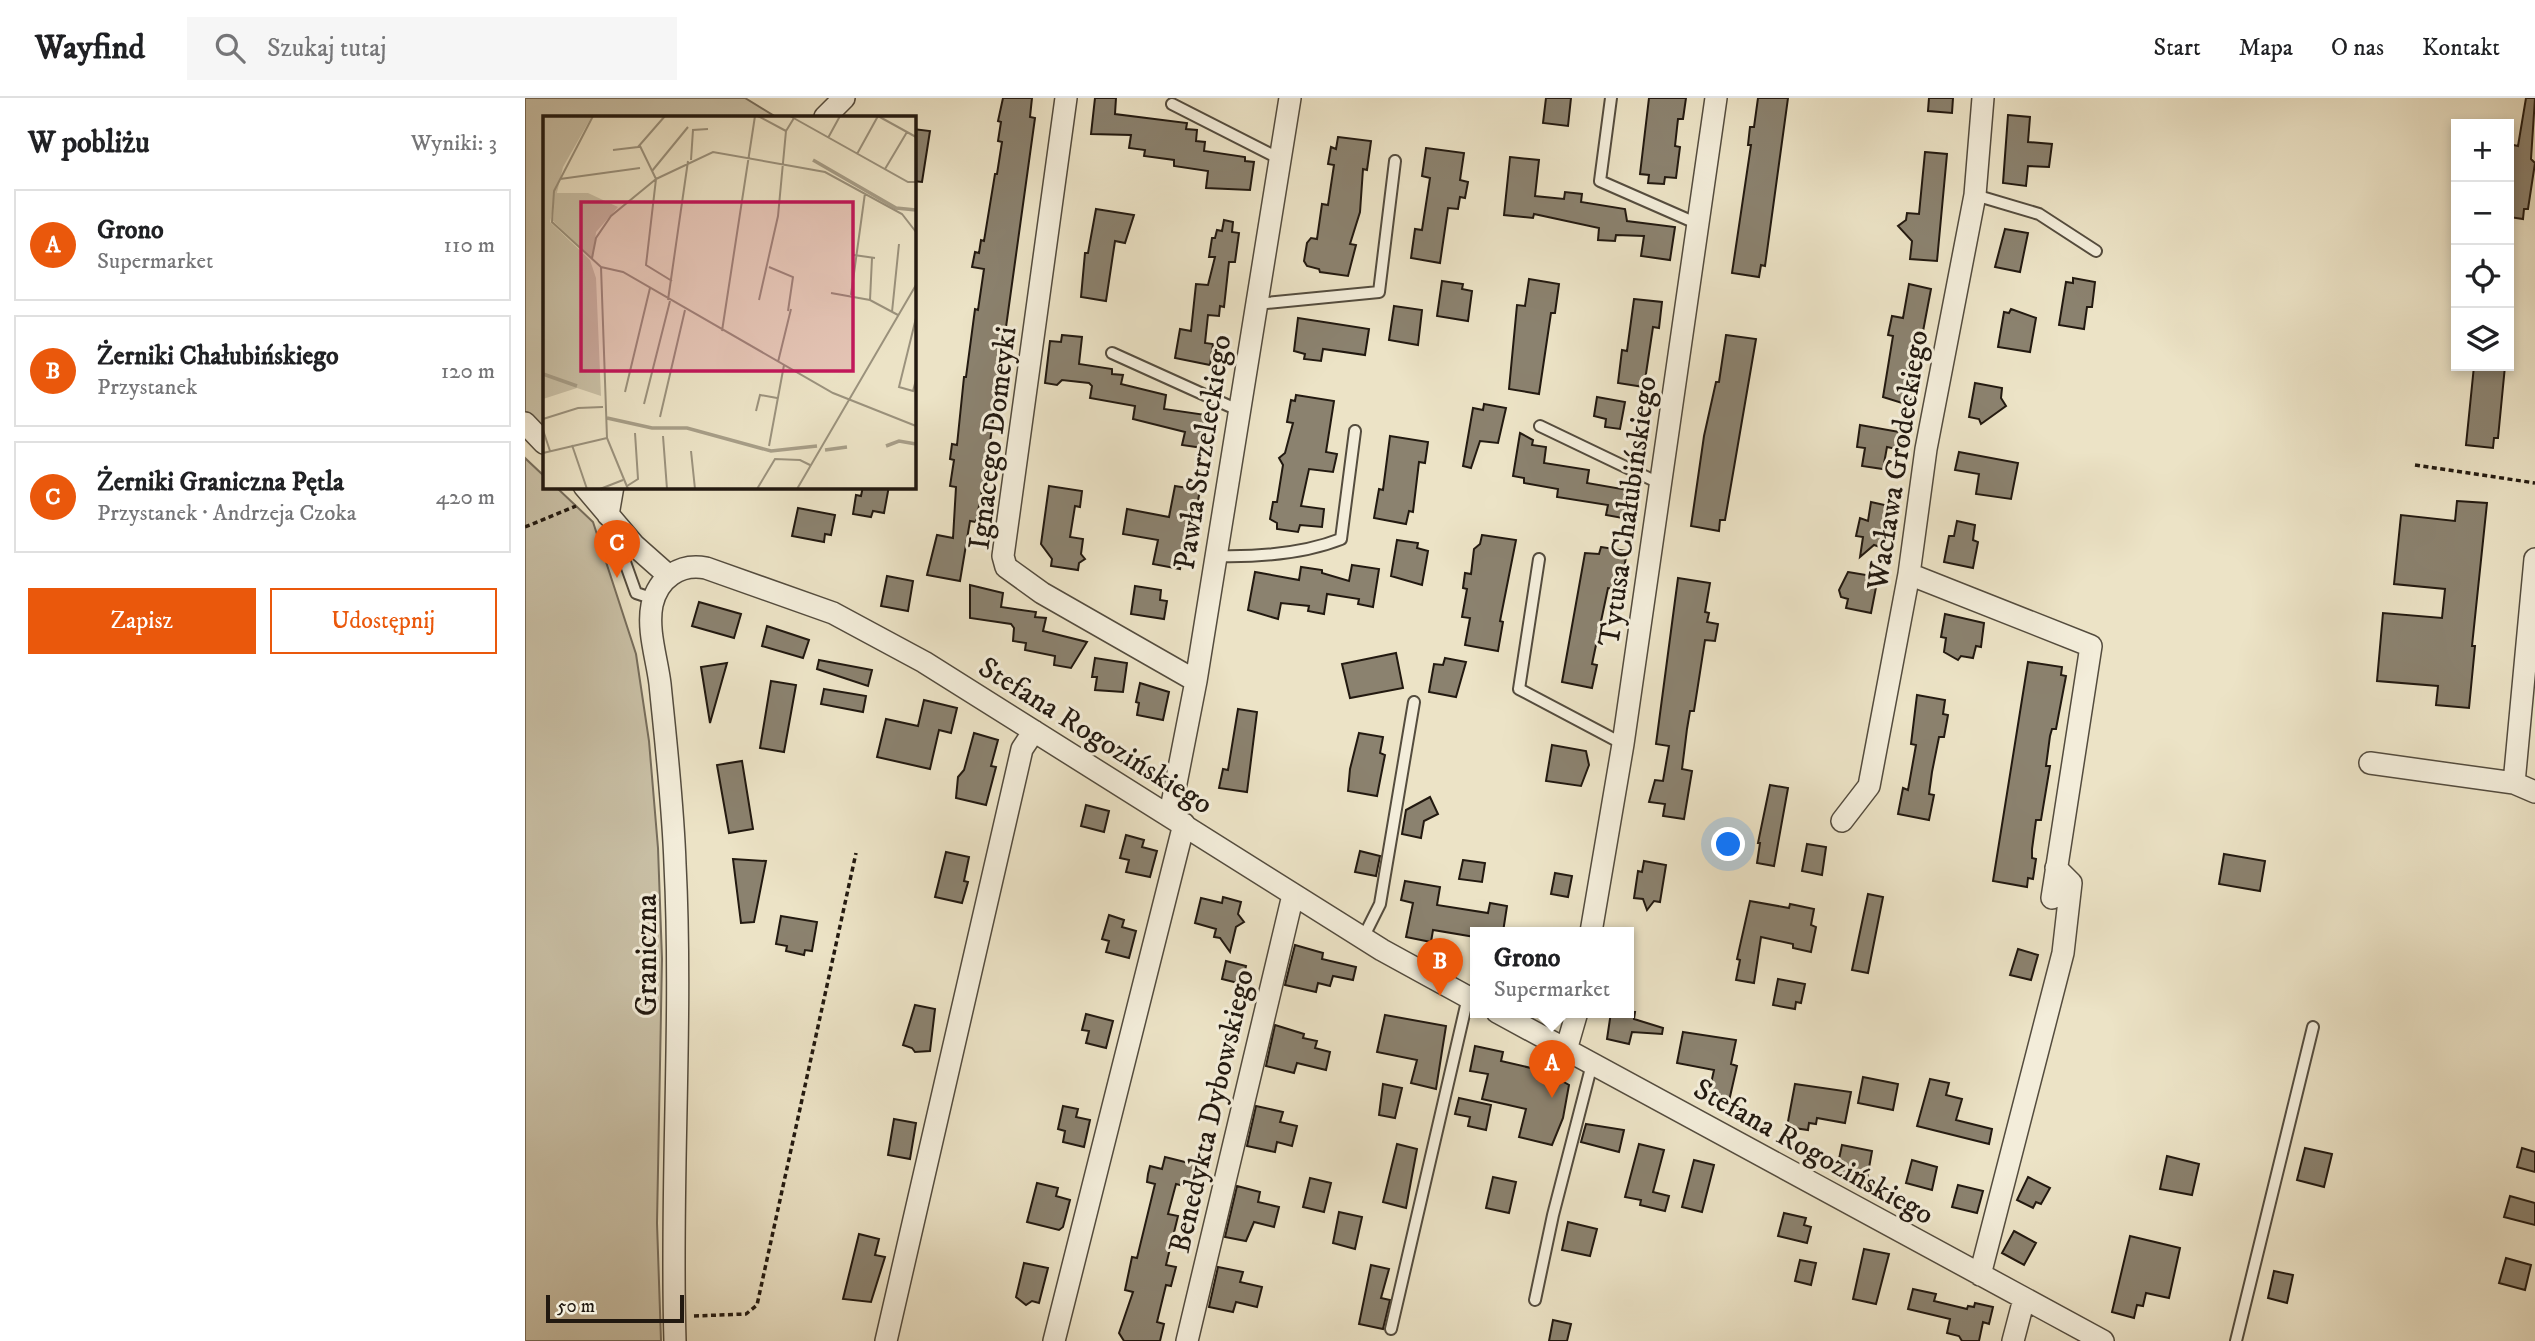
<!DOCTYPE html>
<html lang="pl">
<head>
<meta charset="utf-8">
<style>
	:root { --surface:#fff; --page:#f6f6f6; --text:#202124; --muted:#757577; --line:#e0e0e0; --accent:#ea580c }
	body { margin:0; font-family:"IM FELL DW Pica",serif; background:var(--page); color:var(--text) }
	.controls { position:absolute; right:21px; top:21px; display:grid; overflow:hidden; border-radius:0px; box-shadow:0 4px 10px #0003 }
	.controls button { width:63px; height:63px; display:grid; place-items:center; padding:0; border:0; border-bottom:2px solid var(--line); background:var(--surface); color:var(--text); font:35px sans-serif }
	.scale { position:absolute; left:21px; bottom:18px; width:138px; box-sizing:border-box; padding-left:7px; border:4px solid #221910; border-top:0; font-size:19px; line-height:24px; white-space:nowrap; color:#221910; -webkit-text-stroke:5px #f3edda; paint-order:stroke }
	.you { position:absolute; left:1204px; top:747px; width:24px; height:24px; margin:-18px; border:5px solid #fff; border-radius:50%; background:#1a73e8; box-shadow:0 0 0 10px #1a73e833 }
	.badge { display:grid; place-items:center; width:46px; height:46px; border-radius:50%; background:var(--accent); color:#fff; font-size:23px; font-weight:700 }
	.pin { position:absolute; translate:-50% -58px; filter:drop-shadow(0 2px 4px #0008) }
	.pin::after { content:''; position:absolute; top:37px; width:24px; height:21px; background:inherit; clip-path:polygon(0 0,100% 0,50% 100%) }
	.popup { position:absolute; left:945px; top:829px; width:164px; height:91px; box-sizing:border-box; display:grid; place-content:center; border-radius:0px; background:var(--surface); filter:drop-shadow(0 2px 5px #0005); font-size:23px; white-space:nowrap; color:var(--muted) }
	.popup b { font-size:26px; color:var(--text) }
	.popup::after { content:''; position:absolute; left:50%; top:100%; margin-left:-14px; border:14px solid transparent; border-top-color:var(--surface) }
	.list { margin:0; padding:0; list-style:none }
	h2 { display:flex; justify-content:space-between; align-items:center; height:91px; margin:0; padding:0 28px; font-size:30px }
	h2 small { font-size:23px; font-weight:400; color:var(--muted) }
	.list li { display:grid; grid-template-columns:46px 1fr auto; gap:21px; align-items:center; box-sizing:border-box; height:112px; margin:0 14px 14px; padding:0 14px; border:2px solid var(--line); border-radius:0px }
	.list b { display:block; font-size:26px; white-space:nowrap }
	.list p { margin:0; font-size:23px; white-space:nowrap; color:var(--muted) }
	.list em { font-size:23px; font-style:normal; color:var(--muted) }
	.actions { display:flex; gap:14px; padding:21px 28px }
	.actions a { flex:1; padding:16px 0; border:2px solid var(--accent); border-radius:0px; text-align:center; font-size:24px; color:var(--accent) }
	.actions .main { background:var(--accent); color:#fff }
	.icon { flex:none; width:38px; height:38px; fill:none; stroke:currentColor; stroke-width:2; stroke-linecap:round; stroke-linejoin:round }
	.map { position:relative; flex:none; width:2010px; height:1243px; overflow:hidden }
	header { display:flex; align-items:center; gap:42px; box-sizing:border-box; height:98px; padding:0 35px; background:var(--surface); border-bottom:2px solid var(--line) }
	header strong { font-size:33px }
	nav { display:flex; gap:38px; margin-inline-start:auto; font-size:24px }
	.search { width:490px; height:63px; background:var(--page); display:flex; align-items:center; gap:18px; box-sizing:border-box; padding:0 24px; border-radius:0px; color:var(--muted); font-size:26px }
	main { display:flex }
	aside { flex:1; background:var(--surface) }
	.map>svg:first-child { display:block }
</style>
</head>
<body>
<header>
<strong>Wayfind</strong>
<div class="search"><svg class="icon" aria-label="search" viewBox="0 0 24 24"><circle cx="10" cy="10" r="6"/><path d="M15 15l6 6"/></svg>Szukaj tutaj</div>
<nav><a>Start</a><a>Mapa</a><a>O nas</a><a>Kontakt</a></nav>
</header>
<main>
<aside>
<h2>W pobliżu<small>Wyniki: 3</small></h2>
<ul class="list">
<li><span class="badge">A</span><div><b>Grono</b><p>Supermarket</p></div><em>110 m</em></li>
<li><span class="badge">B</span><div><b>Żerniki Chałubińskiego</b><p>Przystanek</p></div><em>120 m</em></li>
<li><span class="badge">C</span><div><b>Żerniki Graniczna Pętla</b><p>Przystanek · Andrzeja Czoka</p></div><em>420 m</em></li>
</ul>
<div class="actions"><a class="main">Zapisz</a><a>Udostępnij</a></div>
</aside>
<div class="map">
<svg width="2010" height="1243" viewBox="0 0 2010 1243">
	<rect width="100%" height="100%" fill="#ece3c6"/>
	<filter id="stains"><feTurbulence type="fractalNoise" baseFrequency=".00286" numOctaves="4"/><feColorMatrix values="0 0 0 0 .2 0 0 0 0 .09 0 0 0 0 .02 0 0 0 .5 -.17"/></filter>
	<radialGradient id="worn" r=".72"><stop offset=".6" stop-color="#630" stop-opacity="0"/><stop offset="1" stop-color="#630" stop-opacity=".3"/></radialGradient>
	<path fill="#cac1a7" stroke="#766d5c" stroke-width="2" d="M0,0H220L251,19H19V348L0,330Z
		M0,360L19,378V388L31,389L68,424L111,556L124,643L133,750L137,861L132,1125L136,1243H0Z"/>
	<path fill="#8b826f" stroke="#221910" stroke-width="2" d="M478,0H507L505,19L510,20L462,366L451,424L445,423L435,483L402,477L412,437L428,440L431,389L425,388L429,362L425,361L427,346L432,347L439,279H441L450,211L453,212L459,171L447,169L450,154L454,155L456,142L459,143L470,76H472L477,44L473,43L476,24L473,23Z
		M570,0H591L590,16L662,25L661,31L672,32L671,43L680,44L679,53L720,59V63L729,64L725,92L681,90L683,73L649,68V62L619,58L620,52L604,50L606,37L566,36Z
		M1021,0H1046L1043,28L1018,25Z
		M1124,0H1161L1158,21H1153L1150,48L1155,49L1151,80L1140,79L1139,86L1123,85L1124,77L1115,76Z
		M1233,0H1263L1240,168L1236,167L1234,179L1207,175L1226,47H1223L1225,29H1229Z
		M1404,0H1428L1427,15L1403,13Z
		M2001,0H2010L2006,61L2010,65L2003,111H1999L1998,121L1984,119V46L1993,48Z
		M1483,17L1505,19L1503,44L1527,46L1524,69L1503,68L1501,88L1478,85Z
		M388,31L405,33L397,84L388,83Z
		M813,39L846,43L842,72L838,71L835,114L825,146L831,147L823,178L795,174L794,171L782,168L779,163L782,145L786,140L792,141L797,106L803,107L809,67L803,66L806,49L811,51Z
		M901,50L939,55L935,82L943,84L940,100L935,99L933,111L923,110L915,165L886,160L890,131L897,132L905,80L897,78Z
		M1400,54L1422,56L1412,163L1385,161L1387,143L1373,128L1381,122L1382,115L1394,116Z
		M985,59L1014,62L1010,98L1039,101L1040,94L1057,96L1056,104L1100,111L1102,123L1150,129L1145,162L1116,158L1119,138L1091,137L1090,143L1073,142L1074,130L1009,116L1008,120L979,117Z
		M571,111L609,117L600,145L590,143L581,203L556,199L560,155H563Z
		M699,122L708,124L707,134L714,135L710,164H704L699,209L695,208L694,218L683,217L680,245L688,246L685,267L650,260L655,231L666,233L671,186L683,187L690,159H684L687,140H690L692,132L697,133Z
		M1480,131L1503,135L1495,174L1470,169Z
		M1548,180L1570,184L1567,209H1562L1559,231L1534,227L1541,184L1548,185Z
		M1004,181L1034,186L1030,215H1026L1014,296L984,291L992,207L1000,208Z
		M917,183L938,186L937,191L947,193L943,223L912,218Z
		M1384,186L1406,191L1396,244L1393,243L1386,302L1377,305L1358,299L1368,238L1363,237L1367,218L1378,220Z
		M1109,201L1137,204L1134,230L1128,229L1119,289L1093,285L1097,252L1102,253Z
		M869,208L897,212L893,247L864,242Z
		M1486,211L1511,220L1505,254L1473,249L1479,214L1484,215Z
		M773,220L844,231L840,257L798,251L796,263L779,261L780,256L769,253Z
		M537,237L557,239L554,266L587,271V276L598,277L596,286L641,297L639,311L681,317V321L690,323L685,351L657,347L660,334L608,321L610,308L565,300L567,288L564,285L537,282L532,287L520,285L525,243L536,244Z
		M1201,237L1231,241L1200,422H1195L1194,433L1166,428L1179,338L1191,284H1194Z
		M1949,268H1980L1973,340H1969L1968,350L1941,347Z
		M1450,285L1477,290L1476,300L1481,308L1456,326L1454,321L1444,319Z
		M771,297L809,303L801,354L812,356L808,374L784,371L776,408L799,411L797,429L775,427L773,434L752,431V425L745,421L748,404H752L758,367L754,360L760,355L768,325L762,324L766,302L770,303Z
		M1072,299L1100,304L1095,331L1080,329L1081,321L1069,318Z
		M959,306L981,310L973,345L955,343L946,370L938,368L948,310L958,312Z
		M1335,327L1380,335L1376,352L1362,349L1358,371L1337,368L1340,350L1332,349Z
		M995,335L1008,342L1007,347L1021,349L1019,365L1064,372L1062,385L1114,394L1109,422L1081,417L1083,407L1032,399L1033,391L999,385V380L988,378Z
		M865,338L903,344L900,365L894,364L888,414L884,413L881,426L849,420L854,391L858,392Z
		M1434,354L1493,365L1486,401L1451,396L1454,376L1430,372Z
		M338,388H364L359,415L348,413L346,419L328,416L331,397L336,398Z
		M524,388L557,393L555,409L550,408L545,439L558,441L556,456L560,461L554,465L553,472L526,468L527,461L516,446Z
		M650,388L675,392L670,419L663,418L655,471L628,466L633,442L598,436L602,411L644,419Z
		M1932,403L1962,405L1947,548H1950L1944,610L1911,607L1913,588L1852,583L1858,515L1917,520L1920,491L1869,486L1876,417L1930,423Z
		M1346,404L1364,408L1358,450L1349,447L1335,459L1338,439L1331,438L1335,420L1343,423Z
		M273,410L310,417L306,437L300,436L299,444L267,438Z
		M1432,423L1450,427L1448,442L1453,444L1448,470L1419,464L1424,438H1429Z
		M957,437L991,442L975,523L978,524L973,553L940,547L945,520L937,519L942,491L938,490L940,475L946,476L949,451L955,446Z
		M872,442L893,445L892,450L903,453L897,487L866,478Z
		M1076,449L1102,453L1098,476L1092,475L1090,491L1083,490L1067,566L1072,567L1067,590L1037,584L1060,455L1074,456Z
		M827,467L854,471L848,509L833,506L834,501L802,496L799,516L783,513L784,508L756,505L753,521L723,512L730,474L774,482L776,469L797,472V475L824,483Z
		M1323,474L1353,479L1346,515L1321,510L1323,501L1316,499L1314,492Z
		M362,478L388,483L383,513L356,508Z
		M1153,480L1185,485L1180,514L1184,515L1182,524L1193,526L1190,543L1180,542L1169,613H1165L1162,631L1157,671L1167,673L1159,721L1138,718L1140,706L1124,704L1130,682L1138,683L1144,648L1131,646Z
		M445,487L478,495L476,509L511,514L510,519L521,520L518,533L562,544L546,570L529,567L530,558L500,552L501,545L488,543L489,530L486,526L445,520Z
		M610,488L636,492L635,502L642,503L639,521L606,516Z
		M174,504L216,516L209,540L167,528Z
		M1420,516L1459,525L1456,549L1451,548L1448,560L1436,558L1433,562L1419,554L1421,540L1416,539Z
		M242,528L284,542L278,560L237,548Z
		M871,555L878,590L825,600L817,566Z
		M570,560L602,565L598,594L570,592L572,579H567Z
		M920,560L941,564L931,599L904,594L909,566L918,567Z
		M294,562L347,572L343,588L292,571Z
		M1503,564L1537,569L1536,577L1541,578L1531,631H1527L1525,638L1521,668H1525L1516,722H1511L1507,751V760L1511,761L1508,781L1503,780L1502,789L1468,783Z
		M202,565L185,625L176,569Z
		M246,583L271,587L259,654L235,650Z
		M615,585L644,594L638,622L612,617L614,605L611,604Z
		M299,591L341,598L338,614L296,606Z
		M1392,597L1420,602L1418,616L1423,617L1419,639H1414L1407,674L1404,696L1409,697L1404,722L1373,716L1378,690L1383,692L1391,647L1386,646Z
		M399,602L432,610L426,635L414,632L405,671L352,659L361,621L393,628Z
		M713,611L732,614L722,694L694,690L698,671L703,672Z
		M449,635L473,642L466,668L471,669L461,707L431,700L433,679L439,672Z
		M834,635L858,639L855,655L860,657L852,698L823,693L825,671Z
		M1027,647L1061,653L1064,667L1056,688L1021,683Z
		M217,663L228,731L204,735L192,667Z
		M1245,687L1263,690L1249,768L1232,765L1235,745H1233Z
		M905,699L913,716L899,723L896,740L877,736L881,712Z
		M561,707L584,713L579,734L556,728Z
		M601,737L619,742L617,749L632,753L625,779L601,774L604,762L595,760Z
		M1282,746L1301,749L1297,777L1277,773Z
		M835,753L855,758L851,778L830,774Z
		M421,754L444,759L439,783L443,784L437,805L410,799Z
		M1699,756L1740,763L1735,793L1694,786Z
		M208,761L241,763L229,824L216,825Z
		M938,762L960,765L957,784L934,781Z
		M1119,763L1141,767L1135,804L1129,803L1122,812L1118,801L1109,800L1113,773L1117,774Z
		M1030,775L1047,778L1043,799L1026,796Z
		M880,783L915,789L912,807L963,815L965,805L982,808L978,834H950V839L908,832L906,844L881,839L888,805L876,802Z
		M1343,796L1358,799L1343,875L1327,872Z
		M698,799L716,804L713,816L719,824L711,829L705,854L695,840L689,839L691,831L670,825L676,800L697,805Z
		M1225,803L1264,810L1265,806L1289,811L1286,827L1291,829L1286,854L1268,850V846L1236,839L1229,885L1211,882L1215,862L1212,861Z
		M584,817L599,822L597,829L611,833L604,860L581,854L584,843L577,841Z
		M256,818L292,824L287,853L280,852L279,857L261,853L262,848L251,846Z
		M770,847L798,855L797,861L831,869L828,882L808,878L805,888L793,885L791,894L760,887Z
		M1493,851L1513,857L1506,882L1485,877Z
		M701,863L721,868L717,886L697,881Z
		M1253,881L1280,886L1276,905L1271,904L1270,911L1248,907Z
		M390,907L410,911L405,953L390,954L387,950L378,947Z
		M1086,914H1110L1109,921L1138,930L1137,936L1107,934L1104,946L1082,941Z
		M561,916L588,923L581,950L561,945L564,933L557,932Z
		M860,917L921,928L911,991L886,985L892,962L852,954Z
		M750,927L779,936L778,940L792,943L790,950L805,954L801,972L772,965L769,975L741,968Z
		M1158,934L1211,942L1206,966L1212,968L1204,1003L1183,999L1189,972L1152,965Z
		M950,948L978,954L976,963L1019,973L1044,987L1038,1020L1027,1047L994,1039L1001,1011L957,1001L963,976L945,973Z
		M1338,979L1373,986L1368,1012L1333,1005Z
		M1405,981L1424,985L1421,997L1437,1001L1431,1022L1467,1031L1464,1046L1392,1028Z
		M858,986L877,990L870,1020L854,1017Z
		M1270,986L1326,994L1320,1025L1292,1020L1291,1026L1284,1025L1283,1032L1262,1029Z
		M934,1000L966,1007L961,1032L943,1028L945,1019L930,1016Z
		M538,1008L553,1011L551,1019L565,1022L559,1049L538,1044L540,1033L533,1031Z
		M731,1008L758,1014L755,1024L772,1028L767,1048L752,1044L750,1054L722,1048Z
		M369,1021L391,1025L385,1061L363,1057Z
		M1061,1026L1099,1032L1094,1054L1056,1044Z
		M872,1046L892,1051L881,1110L858,1104Z
		M1114,1046L1139,1052L1128,1094L1144,1098L1140,1113L1115,1107L1116,1102L1100,1099Z
		M1317,1047L1347,1053L1342,1081L1311,1075Z
		M1780,1050L1807,1056L1799,1089L1772,1082Z
		M1997,1050L2010,1054V1074L1992,1069Z
		M1642,1058L1674,1066L1667,1097L1635,1091Z
		M640,1059L676,1068L672,1085L660,1083L659,1088L651,1086L643,1116L653,1118L641,1167L651,1169L646,1188L641,1187L632,1224L639,1226L635,1243H599L594,1235L608,1194L600,1192L607,1159L612,1160L630,1086L622,1084L623,1076L625,1068L637,1071Z
		M1169,1062L1189,1067L1177,1114L1157,1109Z
		M1387,1062L1412,1069L1407,1092L1381,1085Z
		M968,1079L991,1084L984,1115L961,1110Z
		M1503,1079L1525,1090L1516,1106L1511,1104L1508,1110L1492,1102Z
		M785,1080L806,1085L799,1114L778,1109Z
		M512,1085L533,1090L531,1098L545,1102L538,1129L534,1132L502,1124Z
		M1433,1087L1458,1093L1452,1115L1427,1109Z
		M712,1088L735,1094L733,1104L754,1109L749,1129L729,1124L721,1143L700,1139Z
		M1985,1098L2010,1105V1127L1979,1119Z
		M814,1114L837,1119L830,1151L808,1145Z
		M1259,1115L1281,1120L1279,1127L1286,1129L1282,1145L1253,1138Z
		M1043,1124L1072,1131L1065,1158L1037,1152Z
		M1489,1133L1511,1145L1499,1167L1477,1155Z
		M334,1136L354,1141L350,1157L360,1159L346,1204L318,1201Z
		M1605,1138L1655,1150L1644,1200L1621,1195L1618,1208L1612,1207L1609,1220L1587,1214Z
		M1339,1151L1364,1156L1351,1206L1328,1201Z
		M1981,1160L2006,1167L2000,1192L1974,1185Z
		M1275,1162L1291,1165L1286,1187L1270,1183Z
		M499,1165L523,1170L514,1205L507,1203L501,1207L491,1199Z
		M846,1167L864,1171L856,1200L865,1202L858,1231L834,1226Z
		M693,1169L718,1174L715,1184L737,1189L732,1209L711,1204L708,1214L684,1209Z
		M1749,1173L1768,1177L1762,1205L1743,1200Z
		M1388,1191L1411,1196L1409,1203L1442,1211L1443,1208L1449,1209L1450,1205L1468,1209L1464,1226L1458,1224L1454,1243H1437L1434,1238L1422,1235L1425,1221L1383,1211Z
		M1028,1222L1046,1226L1042,1243H1024Z"/>
	<g fill="none" stroke-linecap="round" stroke-linejoin="round">
		<g stroke="#544c3e" stroke-width="14">
			<path id="service" d="M1086,0L1075,83L1173,126
				M647,6L755,61
				M1450,97L1514,116L1571,153
				M731,206L854,194L870,63
				M587,255L713,312
				M1015,328L1136,386
				M96,433L91,439L111,495L129,501
				M691,458C731,459 778,456 816,441L830,333
				M1014,461L994,591L1098,646
				M838,840L855,806L889,604
				M1010,1202L1028,1117L1067,966
				M866,1231L943,899
				M1711,1243L1788,929"/>
		</g>
		<g stroke="#544c3e" stroke-width="24">
			<path id="minor" d="M541,0L478,458L481,469L517,495L671,583
				M300,19L319,0
				M0,325L19,345
				M59,388L109,447L144,478
				M83,417L88,388
				M1384,476L1566,548L1527,800
				M1845,665L1989,685L2010,694
				M1989,685L2010,461
				M645,716L671,583L765,0
				M1317,723L1344,688L1384,476L1401,351L1450,97L1458,0
				M1066,834L1098,646L1191,0
				M972,914L1578,1243
				M1041,952L1052,914
				M1455,1177L1538,855L1546,785L1531,770
				M150,1243C145,1084 158,925 150,766C148,706 141,646 135,586C132,561 122,532 127,507C133,480 155,465 181,470L308,515L399,564L857,852L950,903
				M361,1243L497,651L509,633
				M529,1243L659,726
				M662,1243L768,797
				M1488,1243L1499,1201"/>
		</g>
		<path stroke="#221910" stroke-width="3.5" stroke-dasharray="5 3.5" stroke-linecap="butt" d="M1890,367L2010,385
			M0,429L51,408
			M169,1218L221,1216L232,1207L331,755"/>
		<use href="#service" stroke="#f3edda" stroke-width="10"/>
		<use href="#minor" stroke="#f3edda" stroke-width="21"/>
	</g>
	<g text-anchor="middle" stroke-width="6" stroke-linejoin="round" paint-order="stroke">
		<g font-size="30" fill="#221910" stroke="#f3edda">
			<text transform="translate(467 340) rotate(-83)" y="10">Ignacego Domeyki</text>
			<text transform="translate(677 354) rotate(-81)" y="10">Pawła Strzeleckiego</text>
			<text transform="translate(1372 362) rotate(-81)" y="10">Wacława Grodeckiego</text>
			<text transform="translate(1102 413) rotate(-82)" y="10">Tytusa Chałubińskiego</text>
			<text transform="translate(571 637) rotate(32)" y="10">Stefana Rogozińskiego</text>
			<text transform="translate(121 857) rotate(-90)" y="10">Graniczna</text>
			<text transform="translate(686 1013) rotate(-77)" y="10">Benedykta Dybowskiego</text>
			<text transform="translate(1289 1053) rotate(29)" y="10">Stefana Rogozińskiego</text>
		</g>
	</g>
	<g transform="translate(18 18)">
		<rect width="373" height="373" fill="#ece3c6"/>
		<path d="M0,0H49L20,51L7,106L47,144L53,162L58,280L34,272L0,283ZM12,77H45L75,91L53,116L50,143L10,105Z" fill="#cac1a7"/>
		<path fill="none" stroke="#a79e88" stroke-width="3.5" d="M270,44L353,92L373,94M0,258L34,270M64,302L109,312H144L228,335L274,330M343,330L356,325L373,328M282,334L304,331"/>
		<path fill="none" stroke="#9b927d" stroke-width="2" d="M50,0L11,75L9,106L58,151M215,0L243,15M247,0L365,66H373M335,0L373,21M285,22L297,0M70,34L95,31L122,0M314,38L335,0M148,44L150,14L165,13M342,53L364,16M109,55L145,11M17,63L97,52M311,139L332,142M49,142L53,122L68,100L113,63L97,30M58,151L80,156L290,277L373,310M58,151L64,322L85,373M226,151L250,161L245,195M129,165L103,149L113,63L170,36L282,56L359,98L373,116M288,177L327,184L355,199M308,179L322,77M125,184L145,45M216,184L235,100L243,15L251,2M327,184L329,142M349,196L356,128M373,202L356,271L370,275L373,264M179,215L212,0M235,246L248,193M82,276L107,172M101,288L127,185M213,295L217,279L234,282M117,301L142,194M0,303L35,292L60,291M0,314L7,335M120,320L124,373M29,329L44,373M226,330L241,249M148,335L152,373M0,337L64,322M84,370L95,363L92,317M57,373L80,364M214,373L232,343L257,344L267,349M254,373L373,169"/>
		<path fill="#c2185b" fill-opacity="0.15" stroke="#c2185b" stroke-width="3.5" d="M38,86H310V255H38Z"/>
		<rect width="373" height="373" fill="none" stroke="#221910" stroke-width="3.5"/>
	</g>
	<rect width="100%" height="100%" filter="url(#stains)"/>
	<rect width="100%" height="100%" fill="url(#worn)"/>
</svg>
<div class="controls">
<button>+</button>
<button>−</button>
<button><svg class="icon" aria-label="locate" viewBox="0 0 24 24"><circle cx="12" cy="12" r="6"/><path d="M12 2v4M12 18v4M2 12h4M18 12h4"/></svg></button>
<button><svg class="icon" aria-label="layers" viewBox="0 0 24 24"><path d="M12 4l9 5-9 5-9-5zM3 14l9 5 9-5"/></svg></button>
</div>
<div class="scale">50 m</div>
<div class="you"></div>
<div class="pin badge" style="left:1027px;top:1000px">A</div>
<div class="popup"><b>Grono</b>Supermarket</div>
<div class="pin badge" style="left:915px;top:898px">B</div>
<div class="pin badge" style="left:92px;top:480px">C</div>
</div>
</main>
</body>
</html>
